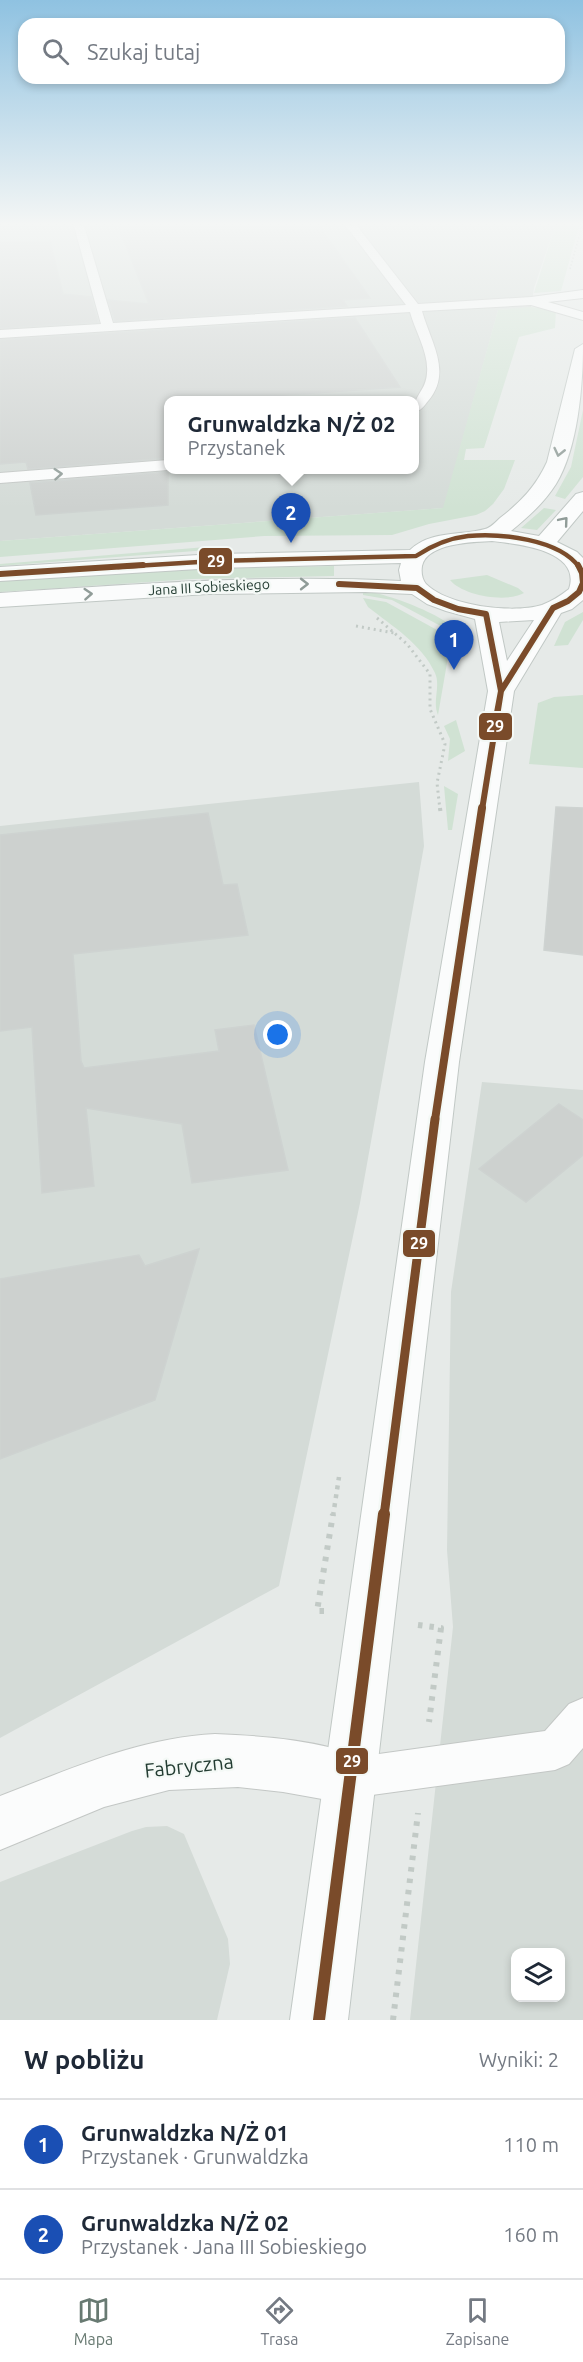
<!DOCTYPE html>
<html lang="pl">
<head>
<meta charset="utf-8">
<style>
	:root { --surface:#fff; --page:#f6f6f7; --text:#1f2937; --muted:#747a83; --line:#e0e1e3; --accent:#687a72 }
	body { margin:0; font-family:Ubuntu,sans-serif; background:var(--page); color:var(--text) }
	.controls { position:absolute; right:18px; bottom:18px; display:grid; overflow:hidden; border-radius:12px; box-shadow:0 3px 9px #0003 }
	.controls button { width:54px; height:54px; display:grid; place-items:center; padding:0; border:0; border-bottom:2px solid var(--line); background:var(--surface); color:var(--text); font:30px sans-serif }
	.you { position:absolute; left:278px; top:1035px; width:21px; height:21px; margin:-15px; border:4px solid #fff; border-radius:50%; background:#1a73e8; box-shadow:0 0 0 9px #1a73e833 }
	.badge { display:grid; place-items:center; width:39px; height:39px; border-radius:50%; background:var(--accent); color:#fff; font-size:20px; font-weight:700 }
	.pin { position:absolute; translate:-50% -50px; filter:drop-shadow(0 2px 3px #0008) }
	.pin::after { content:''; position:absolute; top:32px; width:21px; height:18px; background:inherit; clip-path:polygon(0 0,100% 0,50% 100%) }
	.popup { position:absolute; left:164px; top:396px; width:255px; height:78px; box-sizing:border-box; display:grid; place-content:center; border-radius:12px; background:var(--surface); filter:drop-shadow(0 2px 4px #0005); font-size:20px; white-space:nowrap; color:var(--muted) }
	.popup b { font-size:22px; color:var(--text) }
	.popup::after { content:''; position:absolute; left:50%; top:100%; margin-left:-12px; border:12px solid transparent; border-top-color:var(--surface) }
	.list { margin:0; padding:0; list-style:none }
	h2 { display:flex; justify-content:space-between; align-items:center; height:78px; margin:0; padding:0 24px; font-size:26px }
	h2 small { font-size:20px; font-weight:400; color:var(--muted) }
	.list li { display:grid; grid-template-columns:39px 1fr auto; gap:18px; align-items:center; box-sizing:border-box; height:90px; padding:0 24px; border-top:2px solid var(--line) }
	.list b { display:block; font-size:22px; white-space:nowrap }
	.list p { margin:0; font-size:20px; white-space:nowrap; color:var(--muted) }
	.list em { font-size:20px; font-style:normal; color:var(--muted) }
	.icon { flex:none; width:33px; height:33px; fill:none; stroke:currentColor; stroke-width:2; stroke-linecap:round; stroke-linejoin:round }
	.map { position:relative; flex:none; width:583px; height:2020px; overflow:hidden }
	.search { position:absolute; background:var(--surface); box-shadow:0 3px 9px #0003; left:18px; right:18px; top:18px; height:66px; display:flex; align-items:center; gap:15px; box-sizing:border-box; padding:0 21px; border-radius:18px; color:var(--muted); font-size:22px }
	.sheet { height:258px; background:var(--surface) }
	nav { display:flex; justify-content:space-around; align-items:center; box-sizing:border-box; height:84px; border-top:2px solid var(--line); background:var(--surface); font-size:16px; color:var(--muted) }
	nav a { display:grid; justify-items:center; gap:3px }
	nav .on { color:var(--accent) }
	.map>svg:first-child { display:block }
</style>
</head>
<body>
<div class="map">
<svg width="583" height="2020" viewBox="0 0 583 2020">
	<rect width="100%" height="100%" fill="#e6eae8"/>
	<path fill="#d4dbd7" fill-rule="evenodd" d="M0,226H555L534,288L531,308L498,310L444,508L0,541ZM168,400H414V470H168Z
		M419,782L424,846L360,1203L279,1586L0,1738V826Z
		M482,1082L583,1090V2020H410L453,1627L447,1550L451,1292ZM516,1952H560V1998H516Z
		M167,1826L184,1834L228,1939L230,1964L217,2020H0V1882L132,1831L146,1827Z"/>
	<path fill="#d0e2d3" d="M555,226H579L561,291L534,293Z
		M531,307L556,310L555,328L519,337L484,448L466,449L464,460H515L504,489L493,504L485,511L476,515L429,524L392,535L264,536L0,557V541L443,508L498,310Z
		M583,410V477L565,499L555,496L571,467Z
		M544,508L556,510L537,530L521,528Z
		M206,547L208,550L0,566V564Z
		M334,566V576L193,579L0,592V581L197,569Z
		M487,575L518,588L524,593C507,603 463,596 450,580Z
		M363,591C388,593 454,618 465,639L392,600L363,595Z
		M363,598L386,602L448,636L451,640L438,715C432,701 441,686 435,673C422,644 392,626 368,607Z
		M583,612V620L568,645L554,646L565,622Z
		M583,695V768L529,764L538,703L554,697Z
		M456,720L465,751L448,761L450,739L444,726Z
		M444,786L458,794L452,830H448Z"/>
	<path fill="#cdd1cf" stroke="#ced3d1" stroke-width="1.5" d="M118,226H319L370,298L343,300L347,306L115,321L108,300L149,304Z
		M50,241L63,294L91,297L98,322L0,328V243Z
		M355,318L400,387L270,396L272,400H168V458L28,469L26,462L0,464V340Z
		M168,472V505L36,515L30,483Z
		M556,807L583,808V955L544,950Z
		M208,813L223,885L237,884L248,935L73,954L81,1061L84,1068L219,1051L215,1030L254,1025L288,1170L192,1183L182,1124L86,1108L94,1186L42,1193L32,1027L0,1031V835Z
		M559,1104L583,1120V1155L526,1202L479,1169Z
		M199,1249L155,1400L0,1459V1279L139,1255L145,1266Z"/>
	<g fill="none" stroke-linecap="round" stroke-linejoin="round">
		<g stroke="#c3c7c5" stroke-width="2">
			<path id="lane" d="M74,226H84L113,323L406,305L346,226H357L418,304L531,297L583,290V298L548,302L583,312V320L531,305L422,311C430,341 453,372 428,401C424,406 421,411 414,412C414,394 426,391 427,373C429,353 415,331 410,312L0,338V330L101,324Z
				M168,460V470L0,483V473Z
				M583,1698V1748L569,1764L555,1770L350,1798L336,1792L330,1778L336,1764L350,1758L545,1731L569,1704Z"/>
		</g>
		<g stroke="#c3c7c5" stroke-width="2">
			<path id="street" d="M215,1734C265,1736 322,1740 368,1760L376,1778L368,1796L350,1804L283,1792L238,1787L169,1790L104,1807L0,1850V1796C71,1769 138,1738 215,1734Z"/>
		</g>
		<g stroke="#c1c8c5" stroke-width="2">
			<path id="secondary" d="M583,344C583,386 578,448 556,484C544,503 528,517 511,531L539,536L576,494L583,492V511L557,542L577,552L583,558V600L572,609L561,613L514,691L459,1062L348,2020H290L425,1062L488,691L475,619L446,611L427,604L412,594L365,592L208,594L0,607V593C134,584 267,574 401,581L399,570L401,563L215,568L0,581V567L215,554L410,550C431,530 460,536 485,529C490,528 496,522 500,518C521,502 536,486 547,462L575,349ZM492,541C517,544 582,550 569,589C560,596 552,601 542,605C513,614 448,606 426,584C422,579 421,573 422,566C427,543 473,542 492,541ZM534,620L507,661L499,622Z"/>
		</g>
		<path stroke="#c2cac6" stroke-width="1.5" stroke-dasharray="1.5 2" stroke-linecap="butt" d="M570,269L582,226"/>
		<path stroke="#c2cac6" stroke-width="3" stroke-dasharray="2 4" stroke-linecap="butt" d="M377,618L407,644L430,674V709L445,744L437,783L440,810
			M356,626L394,633"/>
		<path stroke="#c2cac6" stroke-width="4" stroke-dasharray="3 4.5" stroke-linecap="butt" d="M440,808L441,815"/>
		<path stroke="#c2cac6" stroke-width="4.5" stroke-dasharray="4 5" stroke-linecap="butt" d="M333,1516L339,1477"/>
		<path stroke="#c2cac6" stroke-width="6" stroke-dasharray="4.5 7" stroke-linecap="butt" d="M324,1611H317L333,1514
			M418,1625L441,1628L429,1722
			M393,2020L418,1813"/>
		<use href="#lane" fill="#fbfcfc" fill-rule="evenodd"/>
		<use href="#street" fill="#fbfcfc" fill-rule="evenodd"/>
		<use href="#secondary" fill="#fbfcfc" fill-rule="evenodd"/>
		<g stroke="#f4f9f6" stroke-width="8">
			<path id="bus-1-far4" d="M118,567L215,561L416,556C431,546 450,538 468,536C500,533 559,539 579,567"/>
		</g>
		<g stroke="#f4f9f6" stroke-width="10">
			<path id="bus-1-far3" d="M0,574L143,565
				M339,584L417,588L434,600L458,609L486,614L501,691L496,718
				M482,810L501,691L553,608L568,601L579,592L583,583L582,573L578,565"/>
		</g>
		<g stroke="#f4f9f6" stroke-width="12">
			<path id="bus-1-far2" d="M435,1120L482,808"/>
		</g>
		<g stroke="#f4f9f6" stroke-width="14">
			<path id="bus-1-far1" d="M384,1516L435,1119"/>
		</g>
		<g stroke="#f4f9f6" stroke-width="16">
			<path id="bus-1" d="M319,2020L384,1514"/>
		</g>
		<use href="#bus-1-far4" stroke="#7a4b2a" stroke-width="4.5"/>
		<use href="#bus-1-far3" stroke="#7a4b2a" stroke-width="6"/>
		<use href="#bus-1-far2" stroke="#7a4b2a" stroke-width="8"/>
		<use href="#bus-1-far1" stroke="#7a4b2a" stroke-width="9"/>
		<use href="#bus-1" stroke="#7a4b2a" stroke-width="12"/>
	</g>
	<defs><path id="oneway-chevron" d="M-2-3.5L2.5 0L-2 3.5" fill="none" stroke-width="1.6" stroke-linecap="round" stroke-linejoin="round" transform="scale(1.5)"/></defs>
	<g stroke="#909c98">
		<use href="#oneway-chevron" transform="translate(559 452) rotate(103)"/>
		<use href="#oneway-chevron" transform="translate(58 474) rotate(-4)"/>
		<use href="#oneway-chevron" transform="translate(564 521) rotate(-50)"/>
		<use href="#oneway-chevron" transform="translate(304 584)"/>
		<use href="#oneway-chevron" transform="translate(88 594) rotate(-4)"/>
	</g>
	<linearGradient id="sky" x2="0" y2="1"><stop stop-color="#8fc2e1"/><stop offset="0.44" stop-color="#f4f6f5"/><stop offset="1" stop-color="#f4f6f5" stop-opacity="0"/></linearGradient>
	<rect width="583" height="509" fill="url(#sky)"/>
	<g text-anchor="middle" stroke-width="4.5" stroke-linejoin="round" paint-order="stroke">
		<g font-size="14" fill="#243d33" stroke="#f4f9f6">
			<text transform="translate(209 587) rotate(-3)" y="5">Jana III Sobieskiego</text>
		</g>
		<g font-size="20" fill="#243d33" stroke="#f4f9f6">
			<text transform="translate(189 1766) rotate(-6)" y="7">Fabryczna</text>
		</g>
	</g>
	<g stroke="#f4f9f6" stroke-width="2">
		<rect x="198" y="547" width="35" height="28" rx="6" fill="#7a4b2a"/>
		<rect x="478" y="712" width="35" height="29" rx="6" fill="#7a4b2a"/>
		<rect x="402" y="1229" width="34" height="29" rx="6" fill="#7a4b2a"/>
		<rect x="335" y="1747" width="34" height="28" rx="6" fill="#7a4b2a"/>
	</g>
	<g font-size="16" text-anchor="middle" font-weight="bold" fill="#fff">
		<text x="216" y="567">29</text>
		<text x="495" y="732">29</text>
		<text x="419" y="1249">29</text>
		<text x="352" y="1767">29</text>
	</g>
</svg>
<div class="controls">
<button><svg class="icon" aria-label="layers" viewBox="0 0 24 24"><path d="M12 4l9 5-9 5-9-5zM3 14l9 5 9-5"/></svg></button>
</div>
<div class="you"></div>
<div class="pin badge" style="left:454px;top:670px;background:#1a4fb4">1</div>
<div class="pin badge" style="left:291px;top:543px;background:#1a4fb4">2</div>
<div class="popup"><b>Grunwaldzka N/Ż 02</b>Przystanek</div>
<div class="search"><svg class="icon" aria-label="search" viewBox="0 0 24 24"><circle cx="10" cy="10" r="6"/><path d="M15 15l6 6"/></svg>Szukaj tutaj</div>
</div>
<section class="sheet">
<h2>W pobliżu<small>Wyniki: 2</small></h2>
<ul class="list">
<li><span class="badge" style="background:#1a4fb4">1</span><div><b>Grunwaldzka N/Ż 01</b><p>Przystanek · Grunwaldzka</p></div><em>110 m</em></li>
<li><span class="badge" style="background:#1a4fb4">2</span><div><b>Grunwaldzka N/Ż 02</b><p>Przystanek · Jana III Sobieskiego</p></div><em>160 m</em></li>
</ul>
</section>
<nav>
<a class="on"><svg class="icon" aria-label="map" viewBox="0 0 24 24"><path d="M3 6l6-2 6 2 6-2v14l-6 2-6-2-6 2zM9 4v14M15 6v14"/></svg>Mapa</a>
<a><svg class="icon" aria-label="directions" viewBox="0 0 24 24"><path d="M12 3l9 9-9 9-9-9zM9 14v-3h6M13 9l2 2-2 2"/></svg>Trasa</a>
<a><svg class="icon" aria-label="saved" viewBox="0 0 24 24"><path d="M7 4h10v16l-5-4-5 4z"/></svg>Zapisane</a>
</nav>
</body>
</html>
